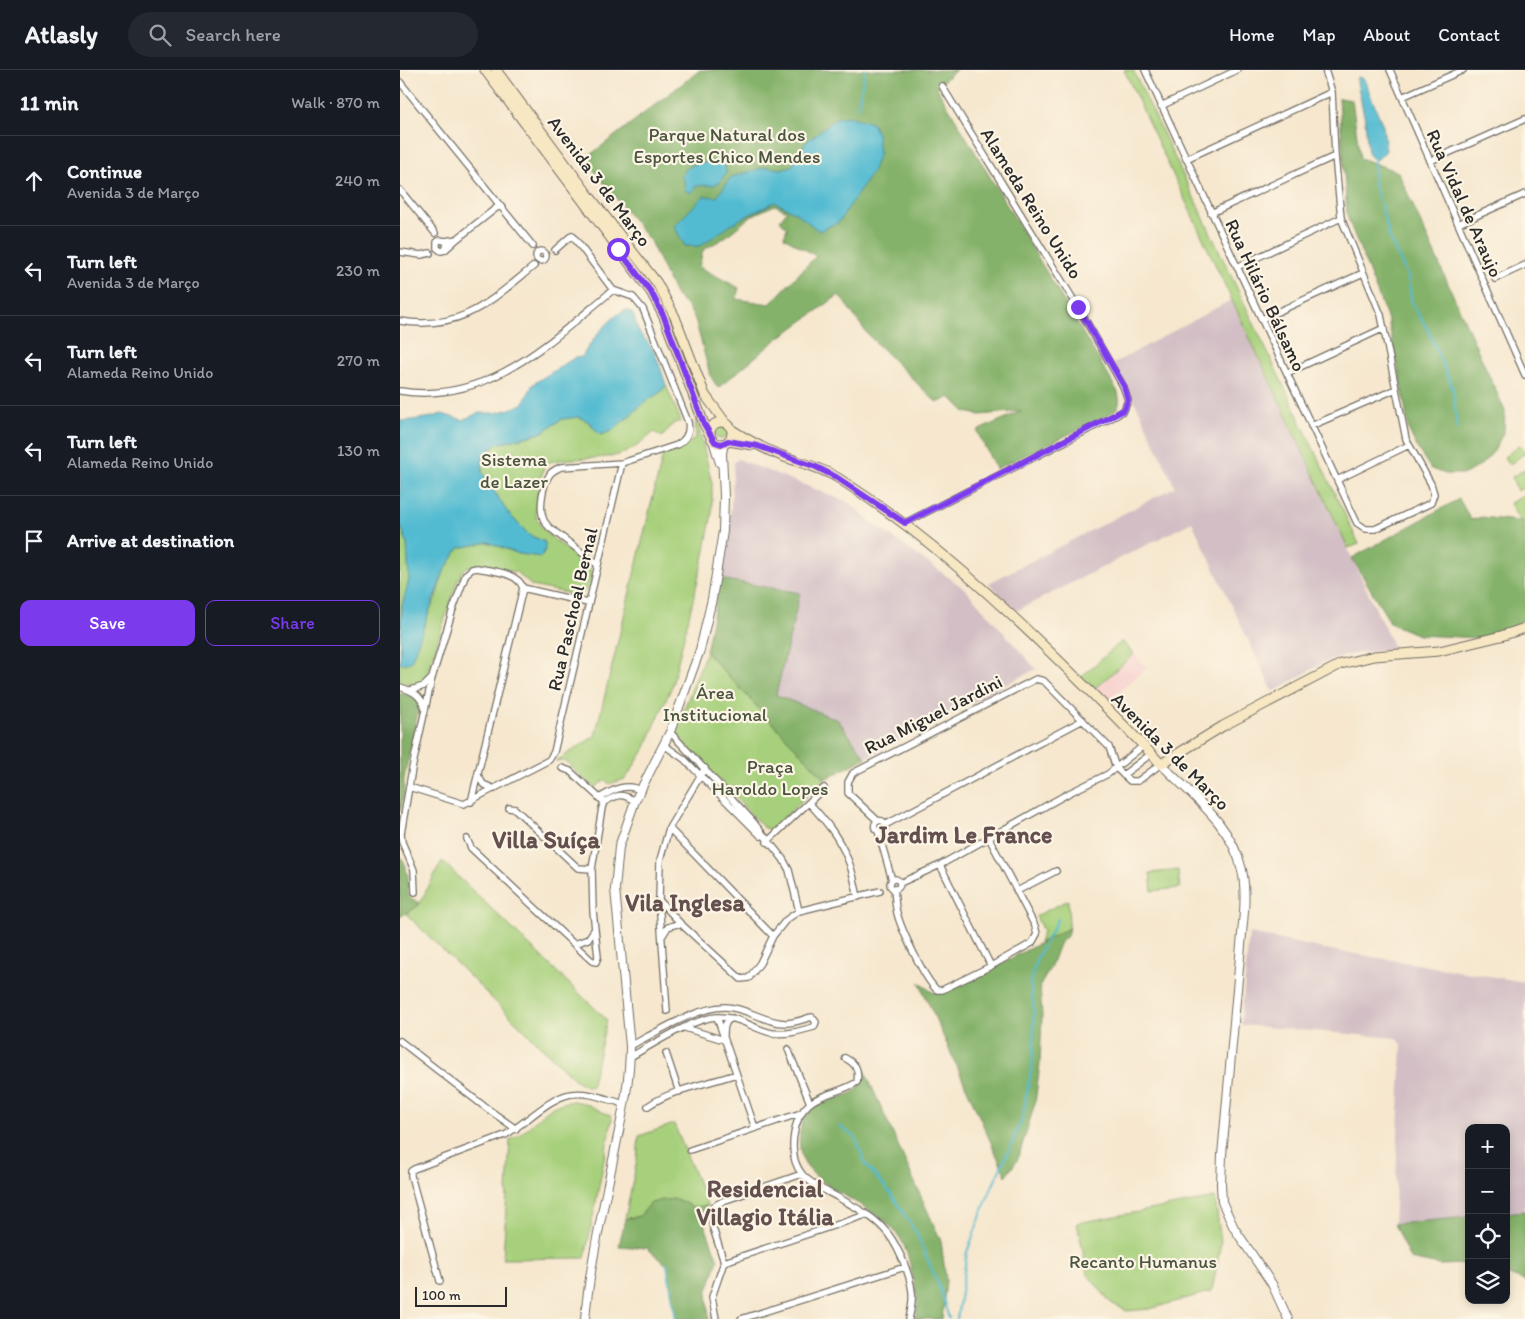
<!DOCTYPE html>
<html lang="en">
<head>
<meta charset="utf-8">
<style>
	:root { --surface:#171b24; --page:#242831; --text:#f1f3f6; --muted:#9ea1a6; --line:#363941; --accent:#7c3aed }
	body { margin:0; font-family:Itim,sans-serif; background:var(--page); color:var(--text) }
	.controls { position:absolute; right:15px; bottom:15px; display:grid; overflow:hidden; border-radius:10px; box-shadow:0 2px 8px #0003 }
	.controls button { width:45px; height:45px; display:grid; place-items:center; padding:0; border:0; border-bottom:1px solid var(--line); background:var(--surface); color:var(--text); font:25px sans-serif }
	.scale { position:absolute; left:15px; bottom:12px; width:92px; box-sizing:border-box; padding-left:5px; border:2px solid #2b2b2b; border-top:0; font-size:14px; line-height:18px; white-space:nowrap; color:#2b2b2b; -webkit-text-stroke:4px #fcf5e5; paint-order:stroke }
	.stop { position:absolute; width:15px; height:15px; margin:-11px; border:4px solid #7c3aed; border-radius:50%; background:#fff }
	.stop.end { background:#7c3aed; border-color:#fff; box-shadow:0 1px 5px #0008 }
	.list { margin:0; padding:0; list-style:none }
	h2 { display:flex; justify-content:space-between; align-items:center; height:65px; margin:0; padding:0 20px; font-size:21px }
	h2 small { font-size:16px; font-weight:400; color:var(--muted) }
	.list li { display:grid; grid-template-columns:32px 1fr auto; gap:15px; align-items:center; box-sizing:border-box; height:90px; padding:0 20px; border-top:1px solid var(--line) }
	.list b { display:block; font-size:19px; white-space:nowrap }
	.list p { margin:0; font-size:16px; white-space:nowrap; color:var(--muted) }
	.list em { font-size:16px; font-style:normal; color:var(--muted) }
	.actions { display:flex; gap:10px; padding:15px 20px }
	.actions a { flex:1; padding:11px 0; border:1px solid var(--accent); border-radius:10px; text-align:center; font-size:18px; color:var(--accent) }
	.actions .main { background:var(--accent); color:#fff }
	.icon { flex:none; width:28px; height:28px; fill:none; stroke:currentColor; stroke-width:2; stroke-linecap:round; stroke-linejoin:round }
	.map { position:relative; flex:none; width:1125px; height:1249px; overflow:hidden }
	header { display:flex; align-items:center; gap:30px; box-sizing:border-box; height:70px; padding:0 25px; background:var(--surface); border-bottom:1px solid var(--line) }
	header strong { font-size:24px }
	nav { display:flex; gap:28px; margin-inline-start:auto; font-size:18px }
	.search { width:350px; height:45px; background:var(--page); display:flex; align-items:center; gap:12px; box-sizing:border-box; padding:0 18px; border-radius:28px; color:var(--muted); font-size:19px }
	main { display:flex }
	aside { flex:1; background:var(--surface) }
	.map>svg:first-child { display:block }
</style>
</head>
<body>
<header>
<strong>Atlasly</strong>
<div class="search"><svg class="icon" aria-label="search" viewBox="0 0 24 24"><circle cx="10" cy="10" r="6"/><path d="M15 15l6 6"/></svg>Search here</div>
<nav><a>Home</a><a>Map</a><a>About</a><a>Contact</a></nav>
</header>
<main>
<aside>
<h2>11 min<small>Walk · 870 m</small></h2>
<ul class="list">
<li><svg class="icon" aria-label="ahead" viewBox="0 0 24 24"><path d="M12 20V5M6 11l6-6 6 6"/></svg><div><b>Continue</b><p>Avenida 3 de Março</p></div><em>240 m</em></li>
<li><svg class="icon" aria-label="left" viewBox="0 0 24 24"><path d="M17 20v-9H6M10 6l-5 5 5 5"/></svg><div><b>Turn left</b><p>Avenida 3 de Março</p></div><em>230 m</em></li>
<li><svg class="icon" aria-label="left" viewBox="0 0 24 24"><path d="M17 20v-9H6M10 6l-5 5 5 5"/></svg><div><b>Turn left</b><p>Alameda Reino Unido</p></div><em>270 m</em></li>
<li><svg class="icon" aria-label="left" viewBox="0 0 24 24"><path d="M17 20v-9H6M10 6l-5 5 5 5"/></svg><div><b>Turn left</b><p>Alameda Reino Unido</p></div><em>130 m</em></li>
<li><svg class="icon" aria-label="arrive" viewBox="0 0 24 24"><path d="M6 21V4h12l-3 4 3 4H6"/></svg><div><b>Arrive at destination</b></div></li>
</ul>
<div class="actions"><a class="main">Save</a><a>Share</a></div>
</aside>
<div class="map">
<svg width="1125" height="1249" viewBox="0 0 1125 1249">
	<rect width="100%" height="100%" fill="#fcf5e5"/>
	<filter id="ink" filterUnits="userSpaceOnUse"><feTurbulence type="fractalNoise" baseFrequency=".02" numOctaves="2"/><feDisplacementMap in="SourceGraphic" scale="10" xChannelSelector="R" yChannelSelector="G"/><feConvolveMatrix kernelMatrix="1 2 1 2 8 2 1 2 1" color-interpolation-filters="sRGB"/></filter>
	<filter id="wash" filterUnits="userSpaceOnUse"><feTurbulence type="fractalNoise" baseFrequency=".0096" numOctaves="4" result="noise"/><feDisplacementMap in="SourceGraphic" scale="20" xChannelSelector="R" yChannelSelector="G"/><feGaussianBlur stdDeviation="1.12" result="paint"/><feColorMatrix in="noise" values="0 0 0 0 0 0 0 0 0 0 0 0 0 0 0 0 0 1.4 0 .05"/><feComposite in="paint" operator="in"/></filter>
	<g filter="url(#wash)">
		<rect width="100%" height="100%" fill="#f6e7ce"/>
		<path fill="#f7d0ce" d="M734,584L747,598L705,633L693,620Z"/>
		<path fill="#d2bec4" d="M831,230L995,580L959,583L939,587L921,594L873,622L792,452L616,541L589,513L775,417L739,340L714,293Z
			M338,389L448,432L476,456L565,519L636,599L466,688L438,650L376,625L399,523L321,509L331,437L334,392Z
			M849,863L919,878L1125,912V1141L1106,1143V1058H1069V1147L994,1154L1002,974L996,968L841,955Z"/>
		<path fill="#a7d07b" stroke="#697e53" d="M724,0H733L959,474L948,478Z
			M266,315L281,351L274,353L262,367L254,362C243,371 233,381 218,385C202,390 159,387 148,393C148,394 144,399 143,399C141,412 135,433 136,445C137,462 176,485 189,495C194,507 190,523 176,525L132,516L116,502L76,495L67,497L62,502L57,512L25,609C18,618 10,613 0,611V593L1,594L35,530L44,501L59,478L88,472L119,484L145,472L129,465L108,443L82,402L83,385L97,374L141,363L162,349L179,347L189,352L200,365L228,348L246,331L261,322Z
			M295,341L312,413V443L304,485L272,616L244,680L228,705L225,709L209,714L205,710L194,718L172,698C170,691 163,690 156,691L195,666L263,385L280,380L296,367Z
			M314 362a7 7 0 1 1 14 0a7 7 0 1 1-14 0Z
			M1120,375L1125,383L1109,395L1104,387Z
			M1125,399V417L1117,421L1112,407Z
			M1125,425V449L1120,452L1110,433Z
			M0,453L7,473L9,510L2,536L0,558Z
			M722,571L734,584L693,620L681,607Z
			M306,582L425,709L374,757L368,759L363,757L275,663Z
			M42,791L207,950L191,1017L181,1014L171,1006L6,844L18,836Z
			M778,800L780,818L752,821L750,803Z
			M668,830L669,858L639,873L643,861L636,846Z
			M173,1031L184,1033L211,1046L212,1049L185,1188L103,1189L110,1070C136,1058 139,1035 173,1031Z
			M274,1054L308,1136L292,1137L276,1129L251,1133L240,1146L225,1149L237,1090L239,1066Z
			M815,1128L821,1172L812,1221L750,1239L727,1241L711,1233L688,1205L677,1153Z"/>
		<path fill="#85b26b" stroke="#586e4b" fill-rule="evenodd" d="M300,0H556L544,10L537,18L718,322C721,337 719,338 707,346L596,399L577,361L621,341L580,345L565,342L550,327L537,333L469,266L439,225L376,270L318,318L310,305L295,249L287,236L276,226L250,171L185,89ZM375,135L387,141L380,150L387,158L384,167L416,186L370,234L336,229L339,218L299,197L303,180L324,168L351,146Z
			M939,28L952,30L960,88L998,102L1105,341L1104,361L1094,381L1082,394L1065,404H1046L1031,399L1019,381L1009,361L1001,312L988,250L947,146Z
			M1059,429L1071,450L1082,447L1125,452V552L1111,559L1078,568L1019,565L991,554L952,488Z
			M320,509L400,523L376,625L438,650L466,688L425,709L306,582Z
			M0,623C9,626 17,626 19,637L4,709V725L0,742Z
			M0,785L4,792L8,806V823L11,828L19,833L18,836L0,847Z
			M669,858L667,866L659,874L650,898L640,916L642,946L640,994L635,1033L618,1089L606,1106L519,912L532,922L544,923Z
			M463,997L541,1171L546,1210L542,1249H515C520,1237 516,1220 513,1208C510,1194 507,1177 498,1165C477,1135 406,1115 401,1084C398,1071 399,1051 409,1041C414,1037 424,1033 430,1031C439,1027 450,1026 457,1019C463,1013 463,1005 463,997Z
			M276,1129L292,1137L308,1136L303,1142L304,1153L318,1190L307,1223L309,1249H276L267,1195L247,1178L219,1176L225,1149L240,1146L251,1133L263,1130Z
			M1125,1141V1211L1106,1204V1143Z
			M1069,1147V1194L1039,1195L1010,1189L994,1154Z"/>
		<path fill="#53bbd1" stroke="#3f737e" d="M959,7L964,9L983,56L986,81L977,90L971,87L968,83L965,50L957,12V8Z
			M448,46L472,53L477,63L479,84L472,102L439,152L419,161L396,143L375,132L337,151L300,176H285L274,156L304,126L317,127L331,107L366,97L381,99L392,96L406,72L436,48Z
			M309,92L325,93L326,103L320,112L314,115L296,116L291,123L285,120L284,110L281,107C288,94 296,93 309,92Z
			M225,240L230,241C238,250 234,254 239,262C241,266 245,268 247,271C257,283 261,300 266,315L261,322L246,331L212,361L200,365L189,352L179,347L162,349L141,363L97,374L83,385L82,402L108,443L129,465L145,472V480L141,487L119,484L88,472L59,478L44,501L11,592L1,594L0,593L2,536L9,510L7,473L0,453V350L5,351L32,347L42,344L63,350L78,343H95L107,340L123,334L133,314L174,288L182,287C190,272 209,248 225,240Z"/>
		<g fill="none" stroke-linecap="round" stroke-linejoin="round">
			<path stroke="#53bbd1" stroke-width="2" d="M457,40L465,0
				M974,88V115L981,135L990,169L1008,207L1012,234L1027,258L1053,319L1057,359
				M439,1056L455,1067L466,1095L491,1124L516,1162L541,1221L549,1249
				M267,1194L276,1249
				M557,1249L567,1182L589,1124L622,1050L633,989L634,943L630,912L637,888L658,849"/>
		</g>
	</g>
	<g filter="url(#ink)">
		<g fill="none" stroke-linecap="round" stroke-linejoin="round">
			<g stroke="#726d64" stroke-width="8">
				<path id="minor" d="M745,0L957,453L966,459H975L1031,433L1034,424L1031,414L1006,369L981,245L941,148L935,86L932,22L925,0
					M990,0L1125,305
					M0,12L133,176
					M1002,27L1063,0
					M761,36L837,0
					M786,89L932,22
					M1030,91L1125,49
					M0,120L35,163
					M811,143L935,86
					M1058,154L1125,124
					M57,169L100,135
					M45,171L57,169L45,180L41,181L37,178V172L40,170L45,171L47,173L46,178
					M155,180L172,165L213,220
					M136 186a5 5 0 1 1 10 0a5 5 0 1 1-10 0Z
					M0,182L21,185L30,183
					M837,197L941,148
					M1095,209L1125,195
					M862,249L963,203
					M0,251C62,261 89,232 134,196
					M887,303L984,258
					M0,321C89,335 150,271 213,220
					M911,356L996,319
					M937,410L1009,375
					M505,453L717,345L724,340L728,330L723,316L678,237L542,16
					M198,495L150,458C147,455 144,452 143,448C139,436 143,414 150,404C153,400 157,399 161,397L222,393L277,375C286,370 290,362 288,352L243,239L233,227L213,220
					M123,518L188,533
					M0,617C13,621 21,625 25,639
					M11,620L24,616L32,608
					M270,662L350,748L383,789L389,800L399,841
					M264,675L284,689L361,766
					M162,698L170,701L204,732
					M78,705L83,714L94,719
					M723,705L751,684
					M9,717L64,734L149,690L154,682L222,393
					M199,728C213,720 226,712 242,721
					M71,732L123,518
					M409,733C425,750 439,767 448,790C453,801 455,815 458,827
					M109,738L115,739L178,798L192,799
					M474.5 756a5.5 5.5 0 1 1 11 0a5.5 5.5 0 1 1-11 0Z
					M478,751L448,723V712L453,703L636,609L644,611L709,677L716,698L730,711H738L761,694
					M485,755L683,650
					M269,758L373,866
					M478,761L492,810
					M67,769L71,778L192,891L196,892L198,887L193,841L192,799L202,738L204,732C218,725 220,722 235,731
					M367,772L424,718
					M540,795L591,896
					M490 814a5 5 0 1 1 10 0a5 5 0 1 1-10 0Z
					M500,813L540,795L669,723L708,704L743,676
					M494,819C495,827 495,835 497,843C501,859 525,910 537,920H542L591,896L632,873L637,864L635,856L589,768
					M617,821L656,801
					M15,822L14,800L2,772L1,764L12,699L32,608L53,539L66,504L72,499L77,498C91,501 118,502 123,518
					M259,830L280,853L341,909L349,908L360,893L373,866L386,850L399,841L480,821
					M263,865L268,857L280,853
					M175,874L188,869L194,860
					M267,941L259,831L260,790L269,758L305,698
					M317,947L355,1058
					M285,958L324,970
					M324,965C324,957 325,951 332,948
					M0,971L85,1037L116,1059
					M388,979L410,1033
					M266,983L279,1022
					M230,987C252,975 293,948 317,947C340,946 353,959 372,963C386,965 400,961 414,957L416,952L412,947C404,949 395,953 386,953C365,953 348,938 326,937C298,936 255,963 230,976
					M445,988C456,994 459,999 457,1012C443,1022 419,1024 409,1034C392,1049 387,1086 402,1104C411,1115 429,1122 441,1129C455,1137 471,1145 482,1157C496,1170 510,1203 512,1222C513,1231 511,1240 509,1249
					M248,1036C272,1019 308,1014 336,1004
					M290,1080L401,1043
					M324,1192L466,1145
					M40,1211L11,1106V1101L14,1099L105,1065C125,1054 148,1028 171,1024C188,1021 208,1030 225,1034
					M316,1249L312,1227L324,1192L313,1158L310,1144L314,1136L323,1131L402,1104
					M341,1249L505,1197"/>
			</g>
			<g stroke="#726d64" stroke-width="10">
				<path id="tertiary" d="M313,370L320,393
					M761,694C793,727 831,753 842,800C845,814 845,828 844,842L822,1085L821,1114L822,1132L834,1158L872,1214L888,1249
					M185,1249C190,1191 205,1132 216,1075C223,1042 230,1010 230,976L215,819L219,777L235,731L270,662L300,580L312,529L323,461L324,426L322,383L324,373"/>
			</g>
			<g stroke="#726d64" stroke-width="11">
				<path id="secondary" d="M85,0L251,222L264,247L304,354L311,367
					M96,0L187,123L257,213L275,247L305,325L325,352
					M310 363a11 11 0 1 1 22 0a11 11 0 1 1-22 0Z
					M332,360C348,370 364,379 382,386C401,393 421,397 438,408C517,458 583,517 649,581C687,618 725,656 761,694L823,656L941,594L974,586L1039,581L1101,566L1125,558
					M328,371L353,375"/>
			</g>
			<use href="#minor" stroke="#fff" stroke-width="5.5"/>
			<use href="#tertiary" stroke="#fff" stroke-width="8"/>
			<use href="#secondary" stroke="#f7e8c3" stroke-width="9"/>
		</g>
	</g>
	<g fill="none" stroke-linecap="round" stroke-linejoin="round" filter="url(#ink)">
		<path stroke="#7c3aed" stroke-width="6" d="M218,179L251,222L264,247L304,354L315,372L321,374L328,371L358,376L416,397L436,407L505,453L724,340L728,330L724,316L678,237"/>
	</g>
	<g text-anchor="middle" stroke-width="4.5" stroke-linejoin="round" paint-order="stroke">
		<g font-size="19" fill="#4a543f" stroke="#fcf5e5">
			<text x="327" y="71">Parque Natural dos<tspan x="327" dy="22">Esportes Chico Mendes</tspan></text>
			<text x="114" y="396">Sistema<tspan x="114" dy="22">de Lazer</tspan></text>
			<text x="315" y="629">Área<tspan x="315" dy="22">Institucional</tspan></text>
			<text x="370" y="703">Praça<tspan x="370" dy="22">Haroldo Lopes</tspan></text>
			<text x="743" y="1198">Recanto Humanus</text>
		</g>
		<g font-size="19" fill="#2b2b2b" stroke="#fcf5e5">
			<text transform="translate(200 111) rotate(53)" y="7">Avenida 3 de Março</text>
			<text transform="translate(632 133) rotate(58)" y="7">Alameda Reino Unido</text>
			<text transform="translate(1065 133) rotate(66)" y="7">Rua Vidal de Araujo</text>
			<text transform="translate(866 225) rotate(65)" y="7">Rua Hilário Bálsamo</text>
			<text transform="translate(172 539) rotate(-77)" y="7">Rua Paschoal Bernal</text>
			<text transform="translate(533 644) rotate(-27)" y="7">Rua Miguel Jardini</text>
			<text transform="translate(771 681) rotate(45)" y="7">Avenida 3 de Março</text>
		</g>
		<g font-size="24" font-weight="bold" fill="#64504f" stroke="#fcf5e5">
			<text x="564" y="773">Jardim Le France</text>
			<text x="146" y="778">Villa Suíça</text>
			<text x="285" y="841">Vila Inglesa</text>
			<text x="365" y="1127">Residencial<tspan x="365" dy="28">Villagio Itália</tspan></text>
		</g>
	</g>
</svg>
<div class="controls">
<button>+</button>
<button>−</button>
<button><svg class="icon" aria-label="locate" viewBox="0 0 24 24"><circle cx="12" cy="12" r="6"/><path d="M12 2v4M12 18v4M2 12h4M18 12h4"/></svg></button>
<button><svg class="icon" aria-label="layers" viewBox="0 0 24 24"><path d="M12 4l9 5-9 5-9-5zM3 14l9 5 9-5"/></svg></button>
</div>
<div class="scale">100 m</div>
<div class="stop" style="left:218px;top:179px"></div>
<div class="stop end" style="left:678px;top:237px"></div>
</div>
</main>
</body>
</html>
